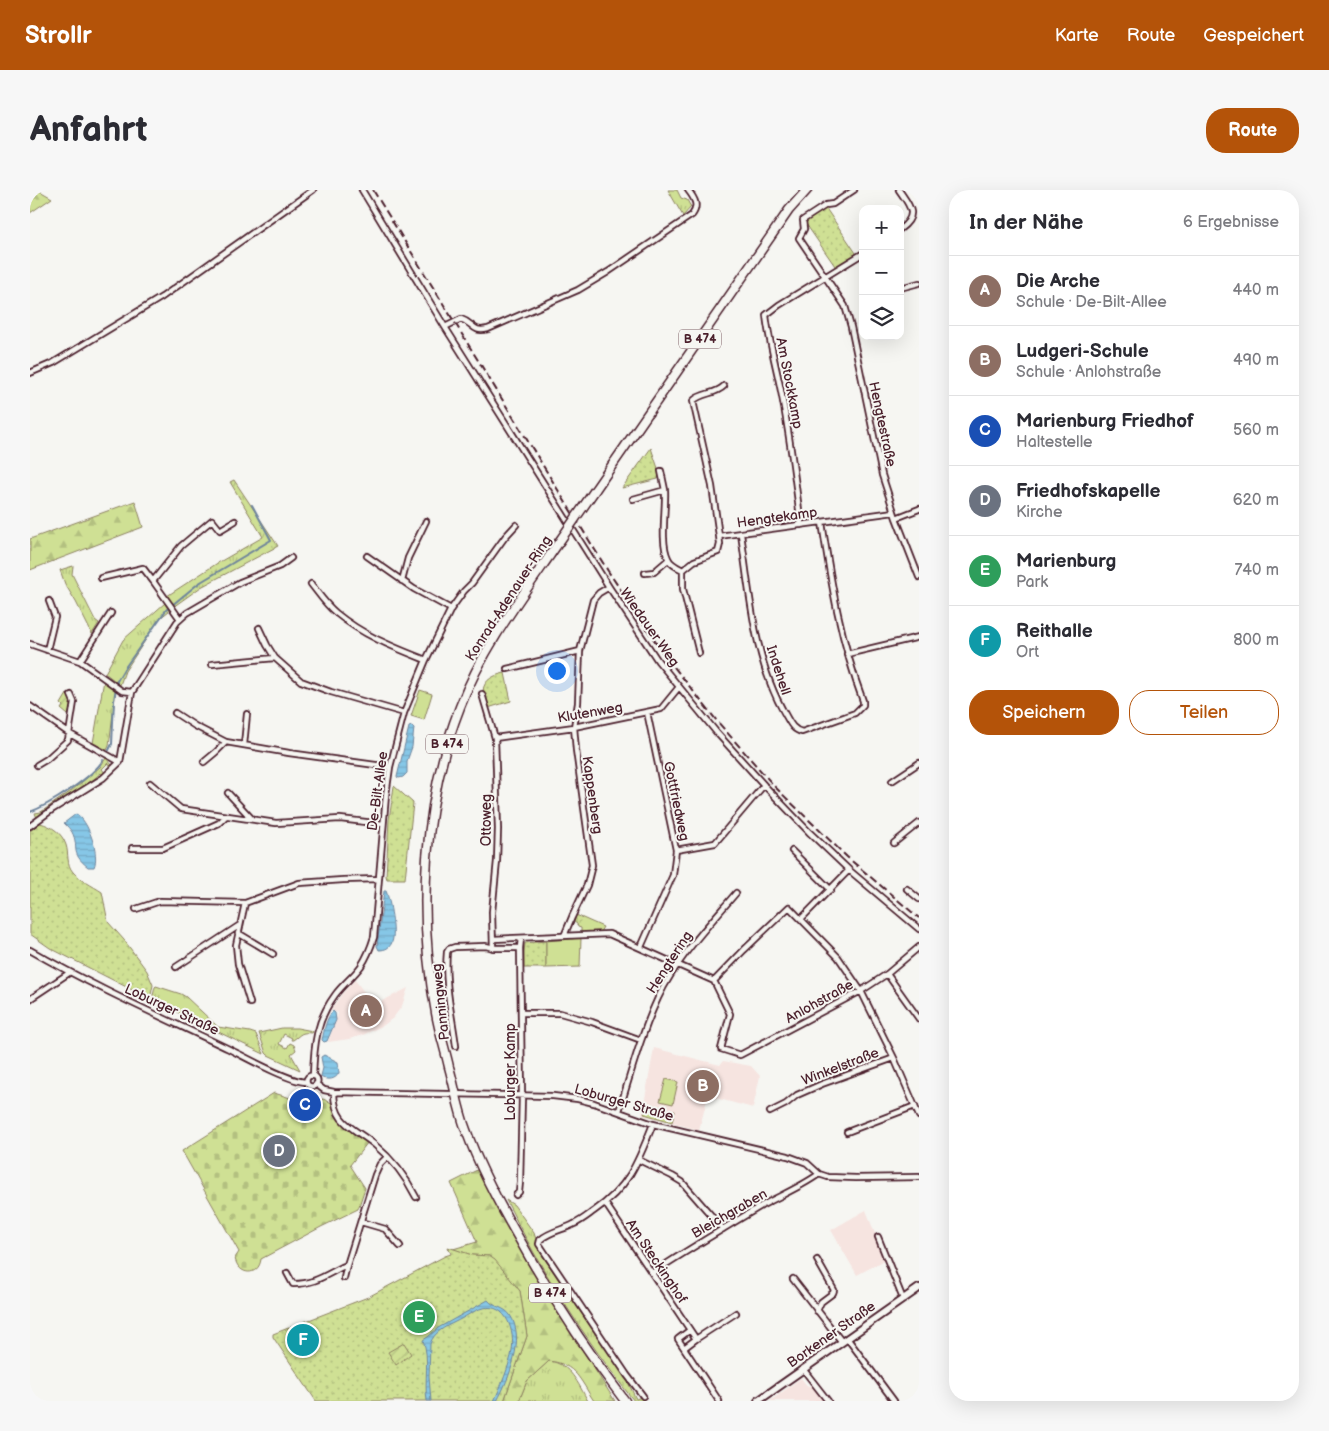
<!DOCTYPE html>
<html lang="de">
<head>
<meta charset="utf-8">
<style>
	:root { --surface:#fff; --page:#f7f7f7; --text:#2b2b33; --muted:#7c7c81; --line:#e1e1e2; --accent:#b45309 }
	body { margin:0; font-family:"Balsamiq Sans",sans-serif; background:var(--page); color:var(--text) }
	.controls { position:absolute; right:15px; top:15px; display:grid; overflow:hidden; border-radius:10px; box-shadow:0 5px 20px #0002 }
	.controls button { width:45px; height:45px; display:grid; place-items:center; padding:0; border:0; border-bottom:1px solid var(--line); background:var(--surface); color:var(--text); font:25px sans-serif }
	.you { position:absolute; left:526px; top:480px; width:18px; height:18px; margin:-12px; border:4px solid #fff; border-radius:50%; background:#1a73e8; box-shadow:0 0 0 8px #1a73e833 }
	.badge { display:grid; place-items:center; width:32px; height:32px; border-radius:50%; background:var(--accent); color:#fff; font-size:16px; font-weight:700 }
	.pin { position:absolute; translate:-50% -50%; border:2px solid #fff; box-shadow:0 1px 5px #0006 }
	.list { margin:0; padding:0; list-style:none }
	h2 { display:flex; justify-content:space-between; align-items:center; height:65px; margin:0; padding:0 20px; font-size:21px }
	h2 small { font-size:16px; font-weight:400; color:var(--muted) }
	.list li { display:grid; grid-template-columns:32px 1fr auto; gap:15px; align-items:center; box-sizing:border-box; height:70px; padding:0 20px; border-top:1px solid var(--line) }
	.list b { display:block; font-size:19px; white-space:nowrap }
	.list p { margin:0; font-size:16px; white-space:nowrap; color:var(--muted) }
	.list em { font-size:16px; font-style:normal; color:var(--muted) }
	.actions { display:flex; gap:10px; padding:15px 20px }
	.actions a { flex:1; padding:11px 0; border:1px solid var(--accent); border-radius:20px; text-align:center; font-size:18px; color:var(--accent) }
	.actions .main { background:var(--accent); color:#fff }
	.icon { flex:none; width:28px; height:28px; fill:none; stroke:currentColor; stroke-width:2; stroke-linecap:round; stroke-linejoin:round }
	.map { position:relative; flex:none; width:889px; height:1211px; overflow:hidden; border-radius:20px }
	header { display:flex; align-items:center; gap:30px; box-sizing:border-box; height:70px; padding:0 25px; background:var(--accent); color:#fff }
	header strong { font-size:24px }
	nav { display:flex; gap:28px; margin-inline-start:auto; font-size:18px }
	.intro { display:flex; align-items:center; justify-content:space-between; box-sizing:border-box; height:120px; padding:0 30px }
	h1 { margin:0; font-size:35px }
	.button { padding:12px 22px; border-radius:20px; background:var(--accent); color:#fff; font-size:18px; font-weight:700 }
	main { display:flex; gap:30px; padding:0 30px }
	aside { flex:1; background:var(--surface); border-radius:20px; box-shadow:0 5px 20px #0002 }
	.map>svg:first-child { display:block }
</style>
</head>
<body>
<header>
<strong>Strollr</strong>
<nav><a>Karte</a><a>Route</a><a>Gespeichert</a></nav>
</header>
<div class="intro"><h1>Anfahrt</h1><a class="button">Route</a></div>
<main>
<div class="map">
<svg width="889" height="1211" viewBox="0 0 889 1211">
	<defs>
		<pattern id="grass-tufts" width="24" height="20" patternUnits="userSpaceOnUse" patternTransform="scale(1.25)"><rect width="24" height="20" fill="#cfe094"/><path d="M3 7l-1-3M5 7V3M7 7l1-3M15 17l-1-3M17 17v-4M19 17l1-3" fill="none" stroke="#b3c080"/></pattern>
		<pattern id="forest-firs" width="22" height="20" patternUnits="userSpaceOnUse" patternTransform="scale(1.25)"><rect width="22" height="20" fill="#cfe094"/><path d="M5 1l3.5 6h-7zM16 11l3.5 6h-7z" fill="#b3c080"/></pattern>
		<pattern id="cemetery-stones" width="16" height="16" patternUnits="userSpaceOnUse" patternTransform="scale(1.25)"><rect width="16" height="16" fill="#cfe094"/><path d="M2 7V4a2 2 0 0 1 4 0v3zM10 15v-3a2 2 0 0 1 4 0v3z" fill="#b3c080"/></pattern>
		<pattern id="park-dots" width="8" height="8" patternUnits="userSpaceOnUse" patternTransform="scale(1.25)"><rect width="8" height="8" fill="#cfe094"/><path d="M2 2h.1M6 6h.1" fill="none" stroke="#b3c080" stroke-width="1.8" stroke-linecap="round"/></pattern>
		<pattern id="garden-furrows" width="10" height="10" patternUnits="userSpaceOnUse" patternTransform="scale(1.25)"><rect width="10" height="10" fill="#cfe094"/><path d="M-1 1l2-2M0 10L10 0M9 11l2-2" fill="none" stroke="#b3c080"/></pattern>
		<pattern id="water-rules" width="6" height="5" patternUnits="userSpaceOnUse" patternTransform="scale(1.25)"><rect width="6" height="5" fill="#86c7e7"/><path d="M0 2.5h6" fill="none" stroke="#75aac6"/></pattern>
	</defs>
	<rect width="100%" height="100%" fill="#f6f6f2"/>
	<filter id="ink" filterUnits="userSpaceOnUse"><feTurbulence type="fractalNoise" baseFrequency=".02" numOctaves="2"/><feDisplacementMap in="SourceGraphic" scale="10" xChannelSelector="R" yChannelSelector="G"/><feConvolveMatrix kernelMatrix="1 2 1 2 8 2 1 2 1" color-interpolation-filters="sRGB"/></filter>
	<g filter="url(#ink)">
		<path fill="#f6e4e0" d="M325,790L344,815L378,798L372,816L363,828L354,835L333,845L319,849L298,852L308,823L301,820L312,804Z
			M624,858L690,875L693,871L721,876L730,886L723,918L678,906L669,940L612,925Z
			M836,1020L855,1070L827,1085L801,1040Z
			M771,1188L778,1197L781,1195L795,1211H740Z"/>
		<path fill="url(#grass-tufts)" stroke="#8c8060" d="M638,0H647L651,8L657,10L661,17L653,26Z
			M204,290L248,356L171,397L143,417L137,406L186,374L233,347L200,292Z
			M43,376L42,384L65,430L69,433L62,444L46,412L35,394L30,380Z
			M135,413L139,421L130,428L95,481L90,495L75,483L93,450Z
			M74,490L86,499L79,556L77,560L63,553Z
			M76,568L83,576L81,577L78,573L72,579L75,583L72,585L71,583L53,598L7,628L5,623L11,622L41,601L70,577Z
			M546,725L573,737L570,742L551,743V738L548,737L547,734L544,732Z
			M126,796L151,804L156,807L188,837L220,842L226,844L234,864L122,810L125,797Z
			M252,838H267L283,841L282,843C270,842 272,844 263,850H261L262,848L254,844L249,854L257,858L260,853L264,855L266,860L261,864L270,880L238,865L236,863L229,843Z
			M476,1010L484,1015L504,1043L510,1062L597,1190L606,1209L611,1207L614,1211H604C555,1149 511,1081 476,1010Z
			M519,1171C541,1174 548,1194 558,1211H489L497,1191Z"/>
		<path fill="url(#forest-firs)" stroke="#8c8060" d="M0,0H8L22,8L0,23Z
			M105,311L113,337L0,380V349Z
			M449,979L499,1075L524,1116L585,1211H564C550,1190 546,1174 519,1171L497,1191L489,1211H474L497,1146L490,1101L459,1066L442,1065L423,1059L447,1052L421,993Z"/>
		<path fill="url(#cemetery-stones)" stroke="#8c8060" d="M244,903L277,913L293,909L302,913C306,933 323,941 338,952L320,975L335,998L328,1019L291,1037L231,1069C229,1087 208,1086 205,1068L209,1062L152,961Z"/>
		<path fill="url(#park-dots)" stroke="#8c8060" d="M795,17L828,66L807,79L774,31Z
			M621,258L630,284L628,289L592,298Z
			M475,483L481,511L458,518C457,513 453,506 453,501C454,489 465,485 475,483Z
			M364,596L383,613L375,689H357L356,686L359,630Z
			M10,633C22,636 32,643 36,655C39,664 36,674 43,682C50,690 63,696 72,702L78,732L94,750L117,781L123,795L120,809L20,758L0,744V641Z
			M516,751V778H494V763L495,753Z
			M617,914L645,921L642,932L614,924Z
			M418,1057L442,1065L459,1066L465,1070L490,1101L497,1146L474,1211H286L243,1147V1144L338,1107L415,1066L421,1064Z"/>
		<path fill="url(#garden-furrows)" stroke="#8c8060" d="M37,504L42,513L38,525L31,519L33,516L31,514Z
			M374,1153L381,1164L366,1175L358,1162Z"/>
		<path fill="#cfe094" stroke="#8c8060" d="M390,500L402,504L394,530L381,526Z
			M551,748L550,777L516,778V751Z
			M636,889L648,892L643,914L630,911Z"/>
		<path fill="url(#water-rules)" stroke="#6e849c" d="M382,536L384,538L382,557L377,571V583L373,587L369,588L367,587L379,537Z
			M46,624C58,629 70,665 64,677H58C39,662 50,658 42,642C40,639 37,636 34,633Z
			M354,701H356C360,710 366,743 362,752C360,758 355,760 349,760L347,756Z
			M303,821L305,823L306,830L297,851L294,852L292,850C294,841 296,828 303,821Z
			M294,865L308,872L309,883C305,890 299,890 292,888L291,886L293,878L291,867Z
			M458,1110C463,1117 475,1117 480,1125C496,1148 479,1189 467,1211H464C470,1199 480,1174 482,1161C485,1142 477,1113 453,1118C444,1120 434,1128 425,1132C415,1137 404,1142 400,1154L399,1187L401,1211H397C394,1191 400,1168 393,1150L398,1147L408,1138Z"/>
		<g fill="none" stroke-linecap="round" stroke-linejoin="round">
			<path stroke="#6e849c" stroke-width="2" d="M79,560L82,554L84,510L87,491L94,479L136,420L169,393L241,350L222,315
				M0,622C19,615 63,587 73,570"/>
			<g stroke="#4a1f2b" stroke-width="8">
				<path id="street" d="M332,0L415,137L579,397L628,471L687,543L734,595L779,642L819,680L889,739
					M824,0L803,14L796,15L773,30L774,39L769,48L815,116L821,137L852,285L866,328L889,387
					M869,0C880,16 889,25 870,39
					M870,98L889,93
					M415,137L431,129C444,133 442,143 458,139L548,100L578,82L662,25C669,16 665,9 658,0
					M0,183L23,173L132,107L283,0
					M631,281L635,300
					M603,309L635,300C636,319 630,352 638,368C640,374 647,377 653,380
					M866,328L889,319
					M771,335C765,290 760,245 751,201C746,176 739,151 736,125L749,115L832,64
					M711,344C720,405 724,472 756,526C760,533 763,540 772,542L825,523L833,515V511C811,452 801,394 792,332
					M689,346L682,296L663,211C672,202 685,205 694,196
					M337,366L384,399L421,419
					M615,383L624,382L638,370
					M71,388L113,378L123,391
					M372,391L378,368L396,331
					M281,394C289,404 296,415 306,423C334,446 363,457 396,470
					M150,429L123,391L151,356L182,330L190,340L205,331
					M229,438L237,455L245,468L271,491L301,502L374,523
					M0,454L50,471L92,501L102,502
					M17,460L25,427L19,411
					M669,463L653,399V380L664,371L688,362L690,354L689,346L864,322
					M817,464L889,447
					M50,471L81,423
					M182,474L245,468
					M477,479L550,461
					M452,504L465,548L468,639L467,671L462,722L463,758
					M0,516L40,544L90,572
					M145,523L165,536L196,552L259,563L360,577
					M465,548L544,537L631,519L649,497
					M214,555L217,524
					M174,572L186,562L196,552
					M7,575L17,569L38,550L44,512L41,505
					M862,591L889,573
					M120,593L151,619L246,633L310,629L353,634
					M198,603L222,629
					M0,636L23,619L73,588L90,572L102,502L147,432L157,423L210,392L250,376L261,368
					M864,653L889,633
					M102,658H133L189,633L196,626
					M646,660L685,653L734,595
					M762,661L801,700
					M877,699L889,709
					M215,713L206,755L208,774L220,813
					M106,719L130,711L215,713L269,693L313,690L349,689
					M771,729L819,680
					M208,743L243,764
					M534,746L542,727L557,695L562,675L546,560L544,537L548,513L550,461L563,410L569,403L579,397
					M463,749L579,744L684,791
					M611,757L643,685L646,660L617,522
					M0,760C64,797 132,827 199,859C217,868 258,891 276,892
					M146,777L210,735
					M857,784L889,829
					M684,791L714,760L759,717L808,767L831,801L864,868L889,926
					M684,791L700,824L691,859L710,865L831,801L857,784L889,757
					M0,809L39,783
					M491,823H530L562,832L611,850
					M426,856C422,825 414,794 417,762L419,759L425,757L456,756L463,758H490L491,748
					M276.5 891a5.5 5.5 0 1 1 11 0a5.5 5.5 0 1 1-11 0Z
					M283,886C284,855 286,831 305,805C313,794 324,786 331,776C337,767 341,757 344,747L356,605L360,577L374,523L396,470L421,419L434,401L442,393L475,347L486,335
					M286,894L294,900L304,902L523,906L548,909L564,913L623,934L758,966L777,973L789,984L798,987L826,988L889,987
					M304,902C304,934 323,937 345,955C362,969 376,987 386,1007
					M589,921C601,883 611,844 628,808C647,768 678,736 706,703
					M740,922L756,914L767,905L792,894L864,868
					M817,942L885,916
					M609,970L642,986L652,992L693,1039
					M486,1005L489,1002L490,992L492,906L490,758
					M575,1013L660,1140L648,1149L689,1211
					M331,1032L355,1039L370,1056
					M848,1047L873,1109
					M257,1083L263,1094C284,1094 294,1086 312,1077L317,1075
					M622,1083C658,1060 694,1038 731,1016C751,1005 771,997 789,984
					M314,1088L317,1075L345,985L350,974L357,967
					M763,1089L812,1152
					M787,1121L791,1112L803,1103L804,1100L787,1070
					M817,1148L864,1211
					M666,1149L706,1123
					M654,1158L666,1149L660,1140
					M773,1179L798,1211
					M613,1206L597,1185L509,1054L510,1050C520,1041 533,1040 544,1034C551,1031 557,1026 564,1021C599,997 608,972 623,934"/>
			</g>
			<g stroke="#4a1f2b" stroke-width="10">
				<path id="secondary" d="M728,1211L889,1098"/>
			</g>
			<g stroke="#4a1f2b" stroke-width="11">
				<path id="primary" d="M565,300L759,20L777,0
					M520,365C486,414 451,462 430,517C393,611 387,723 406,823C409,841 415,859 419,877C425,898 428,919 436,940C450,979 470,1016 491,1052C522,1108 556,1160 595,1211"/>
			</g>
			<use href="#street" stroke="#f6f6f2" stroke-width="4.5"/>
			<use href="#secondary" stroke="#f6f6f2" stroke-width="6"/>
			<use href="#primary" stroke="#f6f6f2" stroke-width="8"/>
			<path stroke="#4a1f2b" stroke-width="2" stroke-dasharray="8 4" stroke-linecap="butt" d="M343,0L578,381L633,463L687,531L745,597L817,667L889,728"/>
			<g stroke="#4a1f2b" stroke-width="11" stroke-linecap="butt">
				<path id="primary-bridge" d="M520,365L565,300"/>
			</g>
			<use href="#primary-bridge" stroke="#f6f6f2" stroke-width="8"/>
		</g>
	</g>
	<g text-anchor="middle" stroke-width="4" stroke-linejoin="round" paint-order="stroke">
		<g fill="#f6f6f2" stroke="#7e6067" stroke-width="1">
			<rect x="649" y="139.5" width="42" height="19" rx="4"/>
			<rect x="396" y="544.5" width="42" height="19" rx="4"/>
			<rect x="499" y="1093.5" width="42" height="19" rx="4"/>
		</g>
		<g font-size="12" font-weight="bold" fill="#4a1f2b">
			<text x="670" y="153">B 474</text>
			<text x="417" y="558">B 474</text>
			<text x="520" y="1107">B 474</text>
		</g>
		<g font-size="14" fill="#4a1f2b" stroke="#f6f6f2">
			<text transform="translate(760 193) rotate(79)" y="5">Am Stockkamp</text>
			<text transform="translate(853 234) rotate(78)" y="5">Hengtestraße</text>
			<text transform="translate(747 327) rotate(-8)" y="5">Hengtekamp</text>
			<text transform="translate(478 408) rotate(-57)" y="5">Konrad-Adenauer-Ring</text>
			<text transform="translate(620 437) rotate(55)" y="5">Wiedauer Weg</text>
			<text transform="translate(749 480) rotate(72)" y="5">Indehell</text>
			<text transform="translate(560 522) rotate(-10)" y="5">Klutenweg</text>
			<text transform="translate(347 601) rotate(-82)" y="5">De-Bilt-Allee</text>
			<text transform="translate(563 605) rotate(82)" y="5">Kappenberg</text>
			<text transform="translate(647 611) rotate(78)" y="5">Gottfriedweg</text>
			<text transform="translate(456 630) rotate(-90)" y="5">Ottoweg</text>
			<text transform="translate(639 772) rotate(-57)" y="5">Hengtering</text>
			<text transform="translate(789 811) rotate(-29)" y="5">Anlohstraße</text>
			<text transform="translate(410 812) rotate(-96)" y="5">Panningweg</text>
			<text transform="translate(142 819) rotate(25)" y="5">Loburger Straße</text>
			<text transform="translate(810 876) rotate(-21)" y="5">Winkelstraße</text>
			<text transform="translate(480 882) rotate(-90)" y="5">Loburger Kamp</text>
			<text transform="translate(594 912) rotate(16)" y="5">Loburger Straße</text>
			<text transform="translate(699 1023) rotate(-30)" y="5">Bleichgraben</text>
			<text transform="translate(627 1071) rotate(56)" y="5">Am Steckinghof</text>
			<text transform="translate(801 1144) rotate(-35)" y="5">Borkener Straße</text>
		</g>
	</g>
</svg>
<div class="controls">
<button>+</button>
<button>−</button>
<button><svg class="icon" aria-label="layers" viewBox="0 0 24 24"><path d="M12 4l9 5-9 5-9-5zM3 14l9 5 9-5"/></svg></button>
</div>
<div class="you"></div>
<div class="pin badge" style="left:336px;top:821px;background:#8d6e63">A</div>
<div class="pin badge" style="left:673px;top:896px;background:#8d6e63">B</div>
<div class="pin badge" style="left:275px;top:915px;background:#1a4fb4">C</div>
<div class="pin badge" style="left:249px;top:961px;background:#6b7280">D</div>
<div class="pin badge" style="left:389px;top:1127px;background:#2e9e5b">E</div>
<div class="pin badge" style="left:273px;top:1150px;background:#0f9aa8">F</div>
</div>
<aside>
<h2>In der Nähe<small>6 Ergebnisse</small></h2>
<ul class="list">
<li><span class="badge" style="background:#8d6e63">A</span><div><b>Die Arche</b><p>Schule · De-Bilt-Allee</p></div><em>440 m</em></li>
<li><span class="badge" style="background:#8d6e63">B</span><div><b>Ludgeri-Schule</b><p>Schule · Anlohstraße</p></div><em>490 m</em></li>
<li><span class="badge" style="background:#1a4fb4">C</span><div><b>Marienburg Friedhof</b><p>Haltestelle</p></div><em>560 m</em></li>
<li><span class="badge" style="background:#6b7280">D</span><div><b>Friedhofskapelle</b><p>Kirche</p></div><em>620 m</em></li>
<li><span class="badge" style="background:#2e9e5b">E</span><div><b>Marienburg</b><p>Park</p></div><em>740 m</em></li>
<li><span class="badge" style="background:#0f9aa8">F</span><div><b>Reithalle</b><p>Ort</p></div><em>800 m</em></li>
</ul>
<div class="actions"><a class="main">Speichern</a><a>Teilen</a></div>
</aside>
</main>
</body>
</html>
